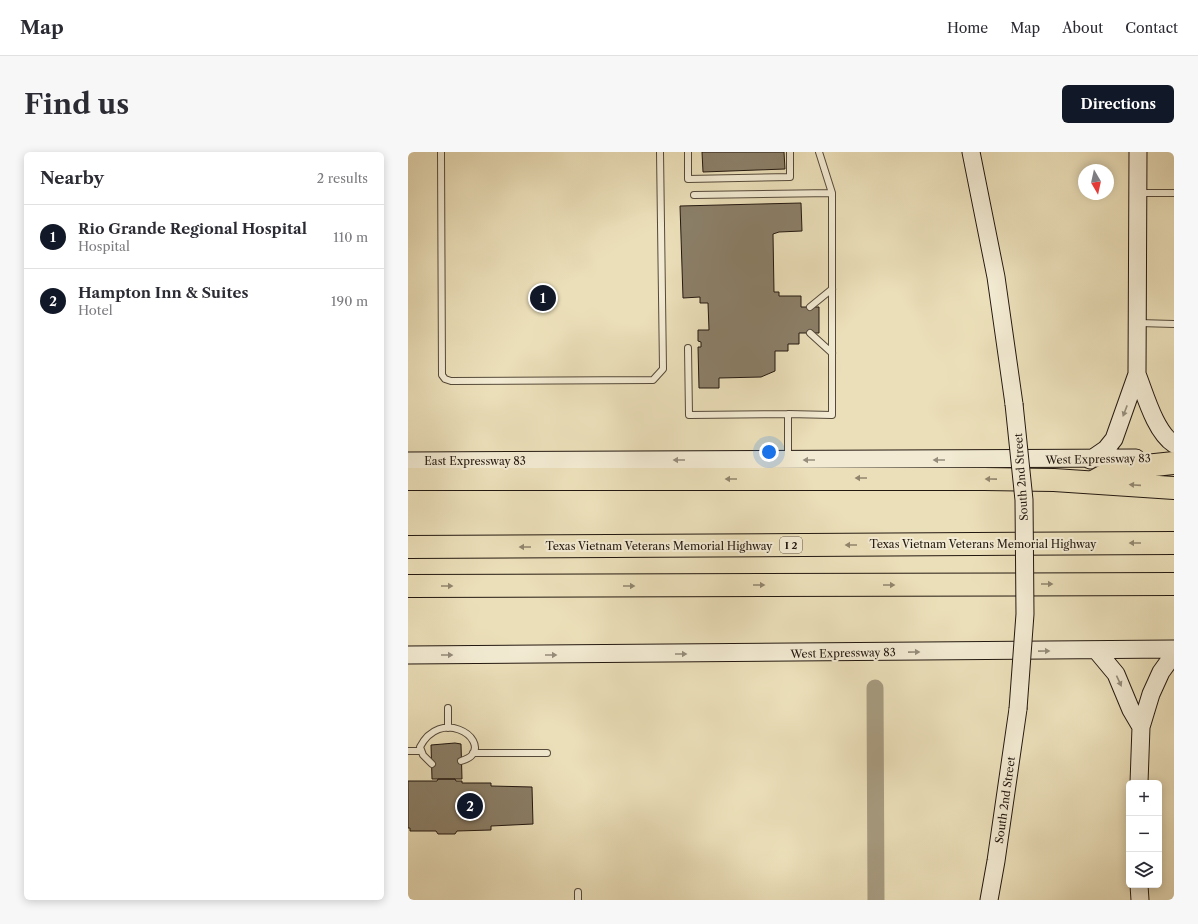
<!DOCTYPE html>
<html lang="en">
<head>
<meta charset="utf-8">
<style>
	:root { --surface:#fff; --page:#f7f7f7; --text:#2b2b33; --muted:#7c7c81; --line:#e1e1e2; --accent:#111827 }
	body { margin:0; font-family:"Libre Caslon Text",serif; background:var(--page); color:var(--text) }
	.controls { position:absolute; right:12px; bottom:12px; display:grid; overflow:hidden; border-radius:6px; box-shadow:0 2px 10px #0003 }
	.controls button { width:36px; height:36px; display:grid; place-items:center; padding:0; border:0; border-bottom:1px solid var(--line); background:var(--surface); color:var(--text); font:20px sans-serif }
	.compass { position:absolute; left:670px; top:12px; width:36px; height:36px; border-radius:50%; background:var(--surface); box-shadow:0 2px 10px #0003; rotate:171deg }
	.you { position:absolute; left:361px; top:300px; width:14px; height:14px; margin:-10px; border:3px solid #fff; border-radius:50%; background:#1a73e8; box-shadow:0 0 0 6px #1a73e833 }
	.badge { display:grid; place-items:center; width:26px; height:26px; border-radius:50%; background:var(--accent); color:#fff; font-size:13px; font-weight:700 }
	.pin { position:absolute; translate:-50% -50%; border:2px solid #fff; box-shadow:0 1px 4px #0006 }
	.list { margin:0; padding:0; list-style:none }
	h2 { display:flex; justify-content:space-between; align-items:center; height:52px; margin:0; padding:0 16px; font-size:17px }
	h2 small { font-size:13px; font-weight:400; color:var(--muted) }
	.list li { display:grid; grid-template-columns:26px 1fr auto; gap:12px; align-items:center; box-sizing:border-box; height:64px; padding:0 16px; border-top:1px solid var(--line) }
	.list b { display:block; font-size:15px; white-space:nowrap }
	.list p { margin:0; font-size:13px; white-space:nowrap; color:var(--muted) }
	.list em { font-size:13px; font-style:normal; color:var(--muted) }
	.icon { flex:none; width:22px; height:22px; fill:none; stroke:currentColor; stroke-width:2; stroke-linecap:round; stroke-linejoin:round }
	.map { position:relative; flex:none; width:766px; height:748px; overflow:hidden; border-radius:6px }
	header { display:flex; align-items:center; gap:24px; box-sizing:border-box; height:56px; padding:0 20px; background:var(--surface); border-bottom:1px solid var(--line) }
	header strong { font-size:19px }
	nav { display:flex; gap:22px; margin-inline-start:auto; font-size:14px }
	.intro { display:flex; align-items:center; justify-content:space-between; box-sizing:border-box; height:96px; padding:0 24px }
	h1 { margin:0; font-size:28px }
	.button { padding:10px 18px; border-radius:6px; background:var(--accent); color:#fff; font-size:14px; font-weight:700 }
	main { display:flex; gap:24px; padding:0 24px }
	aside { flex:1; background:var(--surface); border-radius:6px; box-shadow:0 2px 10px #0003 }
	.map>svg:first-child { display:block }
</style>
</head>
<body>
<header>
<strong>Map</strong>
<nav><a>Home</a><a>Map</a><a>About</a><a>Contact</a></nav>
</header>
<div class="intro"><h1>Find us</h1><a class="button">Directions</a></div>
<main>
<aside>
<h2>Nearby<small>2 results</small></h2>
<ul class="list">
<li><span class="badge">1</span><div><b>Rio Grande Regional Hospital</b><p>Hospital</p></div><em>110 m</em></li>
<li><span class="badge">2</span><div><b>Hampton Inn &amp; Suites</b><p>Hotel</p></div><em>190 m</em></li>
</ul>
</aside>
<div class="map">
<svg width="766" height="748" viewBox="0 0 766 748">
	<rect width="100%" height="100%" fill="#ebdfb9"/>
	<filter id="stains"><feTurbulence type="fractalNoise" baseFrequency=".005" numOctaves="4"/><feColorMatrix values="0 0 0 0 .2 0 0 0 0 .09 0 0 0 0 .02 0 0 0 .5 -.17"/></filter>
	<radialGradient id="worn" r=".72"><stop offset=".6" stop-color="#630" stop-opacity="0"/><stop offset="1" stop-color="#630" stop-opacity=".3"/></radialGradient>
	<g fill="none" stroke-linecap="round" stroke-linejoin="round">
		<path stroke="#a79b80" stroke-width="17" d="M467,536L468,748"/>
	</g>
	<path fill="#8b7f68" stroke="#231810" d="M294,0H376L377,17L295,20Z
		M393,51L394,79L371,80L365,82L366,140H371V144H393V155H411V181H391V192H380V199H367V219L353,225L311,226V236H291L290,195H293V190L290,189V178H301L300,151H292V145L275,146L272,54Z
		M47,591L53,592L54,627H24L23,593Z
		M30,627H47L48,629H54V631H83V634L124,635L125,672L83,674V678L49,679L47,682H30L28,679H2V676H0V629H29Z"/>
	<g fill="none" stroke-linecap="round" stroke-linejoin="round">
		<g stroke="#554a3a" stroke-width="8">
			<path id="lane" d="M33,0L34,223L37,227L43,229L245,228L255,217L252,0
				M280,0V27L382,25V0
				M732,41H766
				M286,43L424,41
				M402,155L424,137
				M731,171L766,172
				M402,181L424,201
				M280,196L281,263L380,262V307
				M380,262L424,263V41L411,0
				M40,576V556
				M0,599H13
				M65,601H139
				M24,612L15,603L12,595C32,556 79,585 64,603C62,606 56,608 53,609
				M170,740V748"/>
		</g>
		<g stroke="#231810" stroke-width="19">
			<path id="secondary" d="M563,0L588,125L606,252
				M729,222C737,242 747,280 766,292
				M682,308L698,297L706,287L729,222L730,0
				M0,309L728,306
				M688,498L708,522L723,558L733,575
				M0,503L766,497
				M731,631L733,575L743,542L753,520L766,502
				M731,733L732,748
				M581,748L588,709L610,557"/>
		</g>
		<g stroke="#231810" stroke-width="24">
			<path id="highway" d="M0,327H576L646,328L766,336
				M685,330L709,317L766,311
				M0,395L766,391
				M0,434L766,432"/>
		</g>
		<use href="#lane" stroke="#f2ead2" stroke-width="6"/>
		<use href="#secondary" stroke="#f2ead2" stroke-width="17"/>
		<use href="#highway" stroke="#ebdfb9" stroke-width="22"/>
		<g stroke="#231810" stroke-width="19" stroke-linecap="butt">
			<path id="secondary-bridge" d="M606,252L616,348L617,462L610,557"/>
		</g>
		<use href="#secondary-bridge" stroke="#f2ead2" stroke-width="17"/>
	</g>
	<defs><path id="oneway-solid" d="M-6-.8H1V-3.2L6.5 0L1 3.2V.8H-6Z"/></defs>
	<g fill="#958c7b">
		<use href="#oneway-solid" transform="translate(717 259) rotate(111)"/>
		<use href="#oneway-solid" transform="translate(271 308) rotate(180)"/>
		<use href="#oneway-solid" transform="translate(401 308) rotate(180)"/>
		<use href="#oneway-solid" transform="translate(531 308) rotate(180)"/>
		<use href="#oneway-solid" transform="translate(636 499) rotate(-1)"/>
		<use href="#oneway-solid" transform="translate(506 500) rotate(-1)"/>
		<use href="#oneway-solid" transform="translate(273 502)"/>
		<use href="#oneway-solid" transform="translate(39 503)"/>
		<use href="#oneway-solid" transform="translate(143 503)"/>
		<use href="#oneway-solid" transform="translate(711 529) rotate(65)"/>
	</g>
	<g fill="#91856d">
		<use href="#oneway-solid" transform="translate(453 326) rotate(-180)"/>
		<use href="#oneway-solid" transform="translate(323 327) rotate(180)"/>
		<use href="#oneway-solid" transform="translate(583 327) rotate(-179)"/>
		<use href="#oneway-solid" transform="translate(727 333) rotate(-176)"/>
		<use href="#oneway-solid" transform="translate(727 391) rotate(180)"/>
		<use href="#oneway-solid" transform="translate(443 393) rotate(180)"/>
		<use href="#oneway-solid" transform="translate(117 395) rotate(180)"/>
		<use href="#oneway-solid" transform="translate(639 432)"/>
		<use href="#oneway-solid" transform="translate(351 433)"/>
		<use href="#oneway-solid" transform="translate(481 433)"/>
		<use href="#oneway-solid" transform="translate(39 434)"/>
		<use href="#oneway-solid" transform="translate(221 434)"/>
	</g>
	<g text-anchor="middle" stroke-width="4" stroke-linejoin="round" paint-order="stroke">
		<rect fill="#f2ead2" stroke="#61574a" stroke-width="1" x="372" y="385" width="22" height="16" rx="3"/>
		<g font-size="10" font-weight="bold" fill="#231810">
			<text x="383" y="397">I 2</text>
		</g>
		<g font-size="11" fill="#231810" stroke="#f2ead2">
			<text transform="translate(690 307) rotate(-1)" y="4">West Expressway 83</text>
			<text x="67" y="313">East Expressway 83</text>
			<text transform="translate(613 325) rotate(-94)" y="4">South 2nd Street</text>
			<text x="575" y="396">Texas Vietnam Veterans Memorial Highway</text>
			<text x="251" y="398">Texas Vietnam Veterans Memorial Highway</text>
			<text transform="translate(435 501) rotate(-1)" y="4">West Expressway 83</text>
			<text transform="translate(597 648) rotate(-82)" y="4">South 2nd Street</text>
		</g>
	</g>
	<rect width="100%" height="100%" filter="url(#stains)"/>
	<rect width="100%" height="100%" fill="url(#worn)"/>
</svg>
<div class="controls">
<button>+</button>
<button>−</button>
<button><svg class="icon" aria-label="layers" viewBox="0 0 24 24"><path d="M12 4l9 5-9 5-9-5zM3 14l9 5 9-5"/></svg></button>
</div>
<svg class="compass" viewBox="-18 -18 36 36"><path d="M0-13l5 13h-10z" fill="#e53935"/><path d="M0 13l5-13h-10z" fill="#7c7c81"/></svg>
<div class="you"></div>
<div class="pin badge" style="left:135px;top:146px">1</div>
<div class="pin badge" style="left:62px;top:654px">2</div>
</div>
</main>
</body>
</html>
